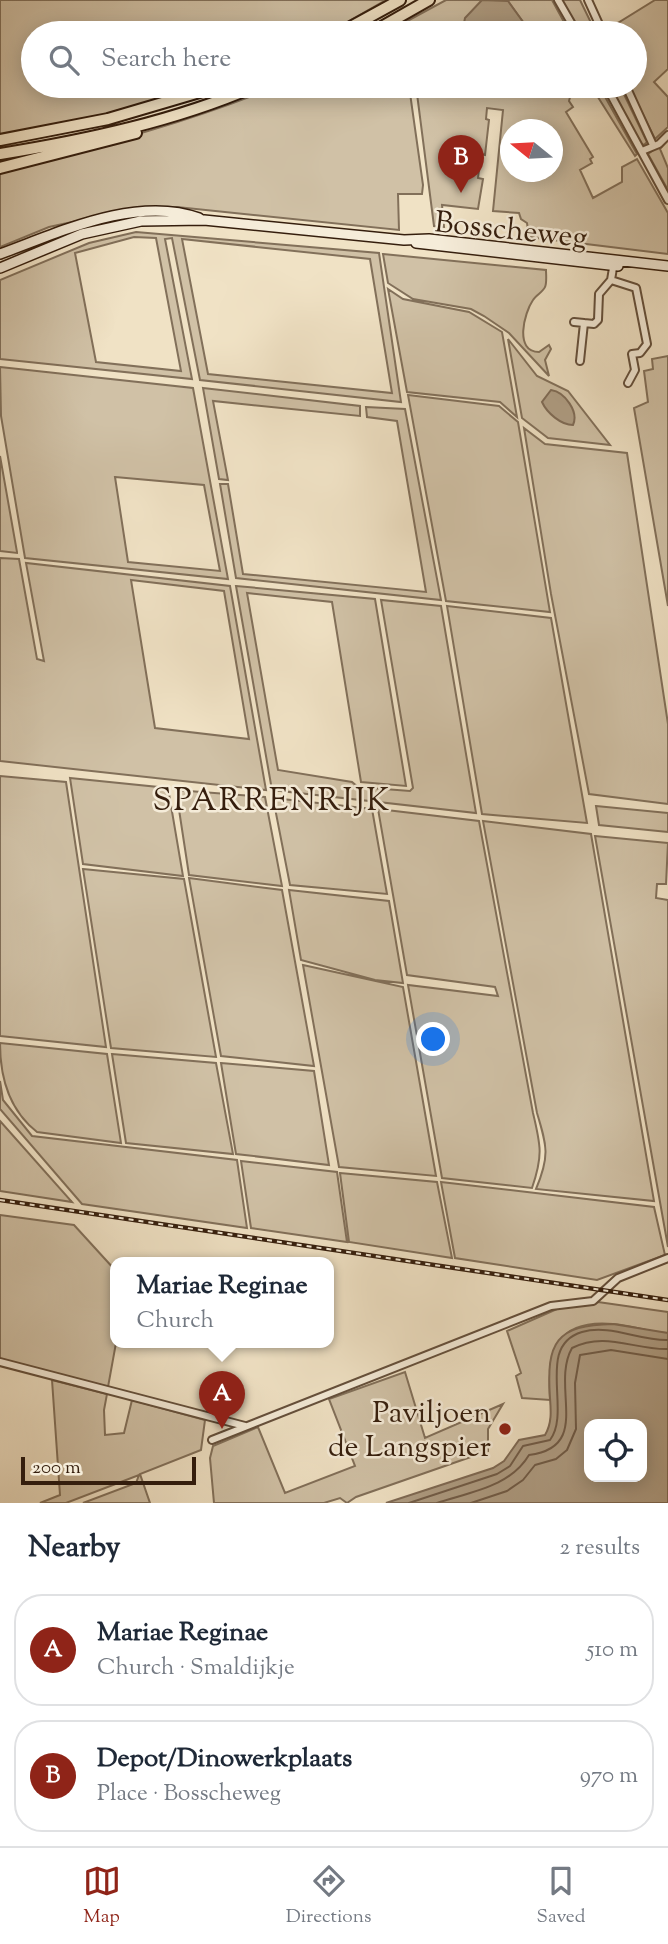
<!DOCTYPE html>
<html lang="en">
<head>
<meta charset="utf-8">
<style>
	:root { --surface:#fff; --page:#f2f2f3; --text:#1f2937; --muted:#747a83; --line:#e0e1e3; --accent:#8f2418 }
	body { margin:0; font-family:"Sorts Mill Goudy",serif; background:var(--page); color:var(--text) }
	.controls { position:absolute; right:21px; bottom:21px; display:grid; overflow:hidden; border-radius:14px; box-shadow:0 4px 18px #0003 }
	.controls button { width:63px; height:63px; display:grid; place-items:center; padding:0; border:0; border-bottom:2px solid var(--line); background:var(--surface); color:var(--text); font:35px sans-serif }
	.compass { position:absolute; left:500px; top:119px; width:63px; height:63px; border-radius:50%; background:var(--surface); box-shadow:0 4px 18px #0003; rotate:288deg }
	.scale { position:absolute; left:21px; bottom:18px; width:175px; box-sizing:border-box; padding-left:7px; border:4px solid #351e0d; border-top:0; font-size:19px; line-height:24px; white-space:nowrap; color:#351e0d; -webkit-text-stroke:5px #f5ecd9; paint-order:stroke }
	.you { position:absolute; left:434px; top:1040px; width:24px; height:24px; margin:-18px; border:5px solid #fff; border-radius:50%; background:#1a73e8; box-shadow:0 0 0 10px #1a73e833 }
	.badge { display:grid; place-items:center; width:46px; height:46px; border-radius:50%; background:var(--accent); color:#fff; font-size:23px; font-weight:700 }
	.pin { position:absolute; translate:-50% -58px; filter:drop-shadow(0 2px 4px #0008) }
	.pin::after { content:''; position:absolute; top:37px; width:24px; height:21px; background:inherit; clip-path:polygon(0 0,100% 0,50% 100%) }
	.popup { position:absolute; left:110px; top:1257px; width:224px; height:91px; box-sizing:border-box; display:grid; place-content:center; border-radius:14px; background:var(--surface); filter:drop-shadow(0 2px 5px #0005); font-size:23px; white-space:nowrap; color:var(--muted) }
	.popup b { font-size:26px; color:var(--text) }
	.popup::after { content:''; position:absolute; left:50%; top:100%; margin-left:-14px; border:14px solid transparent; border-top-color:var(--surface) }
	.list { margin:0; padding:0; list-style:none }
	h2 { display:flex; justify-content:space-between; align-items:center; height:91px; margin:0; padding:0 28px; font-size:30px }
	h2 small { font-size:23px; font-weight:400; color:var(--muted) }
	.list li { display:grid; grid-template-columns:46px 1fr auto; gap:21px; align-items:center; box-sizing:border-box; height:112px; margin:0 14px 14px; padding:0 14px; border:2px solid var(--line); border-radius:28px }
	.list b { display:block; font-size:26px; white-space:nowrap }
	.list p { margin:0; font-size:23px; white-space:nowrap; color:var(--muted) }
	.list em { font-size:23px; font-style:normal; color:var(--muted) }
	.icon { flex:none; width:38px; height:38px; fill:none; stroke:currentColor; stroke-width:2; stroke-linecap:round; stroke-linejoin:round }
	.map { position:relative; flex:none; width:668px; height:1503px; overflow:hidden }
	.search { position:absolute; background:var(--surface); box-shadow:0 4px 18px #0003; left:21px; right:21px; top:21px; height:77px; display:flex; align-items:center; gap:18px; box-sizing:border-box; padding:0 24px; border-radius:38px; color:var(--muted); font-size:26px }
	.sheet { height:343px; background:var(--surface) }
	nav { display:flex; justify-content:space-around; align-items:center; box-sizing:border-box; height:98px; border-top:2px solid var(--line); background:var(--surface); font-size:19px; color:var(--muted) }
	nav a { display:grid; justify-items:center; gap:4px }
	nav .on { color:var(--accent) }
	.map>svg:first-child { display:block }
</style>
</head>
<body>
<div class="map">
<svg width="668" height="1503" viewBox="0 0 668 1503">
	<rect width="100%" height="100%" fill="#f0e2c5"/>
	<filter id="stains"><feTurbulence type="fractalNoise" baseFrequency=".00286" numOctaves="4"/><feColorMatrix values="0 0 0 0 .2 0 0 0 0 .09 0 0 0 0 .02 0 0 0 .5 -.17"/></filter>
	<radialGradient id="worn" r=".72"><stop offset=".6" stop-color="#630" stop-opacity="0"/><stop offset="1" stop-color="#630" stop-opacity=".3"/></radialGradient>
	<path fill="#d0c1a6" stroke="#82705a" stroke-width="2" fill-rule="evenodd" d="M0,0H386L328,33H33V86H204L102,115L0,135Z
		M446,0H482L462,33H385Z
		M507,0H552L570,33H531Z
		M561,0H580L596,33H579Z
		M655,0H668V69L654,82L668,97V127L655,139L629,86H635V33L605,31Z
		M277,86H409L423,185L422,194H398L399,230L177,207L86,219L49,227L0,247V172C94,147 187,123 277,86Z
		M416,86H508L517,92L528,86H573L569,101L573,107L566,112L593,157L590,159L592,163L580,170L593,198L622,182V167L637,159L668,213V254L529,237L527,223L521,219L519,213L493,211L503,110L487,108L486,119L489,120L485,155L481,154L478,178L483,179L478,209L442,205L444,227L434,226ZM510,130H552V172H510Z
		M591,86H599L637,154L635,156Z
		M607,86H620L647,142L644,145L636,142Z
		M668,139L660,149L668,168V190L648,154Z
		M136,232L379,253L401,402L200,380L172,238L165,239L192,379L0,359V280L89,243ZM134,237L156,238L181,371L96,362L75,253ZM182,239L370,259L392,393L208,374Z
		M383,254L546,270C546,274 547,283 545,287C543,292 536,295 533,300C524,313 514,352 539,352L549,345L551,349L545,360L549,376L509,333L484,316L471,309L413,299L388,283Z
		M388,289L403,299L469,312L502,332L517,417L500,402L407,392Z
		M508,339L537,376L568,391L610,445L548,438L522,418Z
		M668,356V606L634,408L648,402L644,371L653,369L652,359Z
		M0,367L193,388L228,579L25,558L1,416ZM115,477L204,485L220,571L128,562Z
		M203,388L360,406V416L213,401L228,480L219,479Z
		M408,395L499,406L518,422L550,612L446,601Z
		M366,407L405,409L441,600L236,578L220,484H228L243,574L426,592L397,421L367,417Z
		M524,428L545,444L627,453L668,724V804L589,794L551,594Z
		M0,456L17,552V553L0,551Z
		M0,558L19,559L37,659L44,661L26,563L230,586L266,790L0,761ZM131,580L224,591L249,739L155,728Z
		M236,586L375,599L406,786L361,782L332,602L247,593L278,770L352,782L358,787L410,791L413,788L381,600L441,606L476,813L272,790Z
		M447,606L551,618L587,823L482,814Z
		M0,776L66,782L106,1047L0,1036Z
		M70,778L168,788L183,876L83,864Z
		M176,790L265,797L282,886L189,875Z
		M273,798L372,809L387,894L290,885Z
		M596,806L668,813V832L599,825Z
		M378,809L479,821L533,1113C541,1146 543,1156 532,1188L442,1178L408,985L498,996L495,987L407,975Z
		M483,821L591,834L654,1201L536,1189C550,1156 547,1146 537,1113Z
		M595,836L668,843L666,884H657L656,898L668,900V1247Z
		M83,869L184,879L216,1057L111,1048Z
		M189,878L282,890L314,1066L221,1056Z
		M289,890L389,901L403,983L375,980L301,960Z
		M303,965L403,987L436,1176L339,1167Z
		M0,1043L107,1054L121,1143L37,1132C9,1110 0,1078 0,1043Z
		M112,1054L216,1063L233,1154L126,1143Z
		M221,1063L314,1071L329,1165L236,1154Z
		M0,1081L3,1100L32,1136L237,1160L247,1228L82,1204L0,1109Z
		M0,1121L72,1202L0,1191Z
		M241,1161L337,1172L347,1242L251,1228Z
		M340,1173L437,1182L452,1258L349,1242Z
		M441,1182L654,1207L665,1255L597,1280L455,1258Z
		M0,1215L74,1225L115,1270L116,1343L108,1387L0,1359Z
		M598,1302L668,1312V1333C650,1333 632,1325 613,1324C556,1319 547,1351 550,1400L522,1398L516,1376L521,1373L507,1331L566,1305Z
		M405,1372L425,1438L503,1404L488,1429V1451L356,1497L347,1503L340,1498L324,1503H214L210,1458L213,1446L258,1427L285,1493L355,1466L329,1399Z
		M52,1380L107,1394L104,1410L105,1435L124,1433L132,1400L205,1420L201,1450L140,1474L150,1503H83L136,1483L139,1475L66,1503H40L60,1495Z"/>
	<path fill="#b09f86" stroke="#7f6b56" stroke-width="2" fill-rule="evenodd" d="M482,0L508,1L531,33H462L465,18Z
		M551,390C565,392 579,412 573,425C561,425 547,413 542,402Z
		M613,1324L668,1333V1503H386L493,1468L504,1461L519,1440L545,1435C552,1423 551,1411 550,1398C546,1342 556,1325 613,1324ZM642,1424V1477H589V1424Z"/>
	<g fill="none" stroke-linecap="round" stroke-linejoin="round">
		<path stroke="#725e4a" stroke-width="2" d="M409,1503L497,1474L510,1466L523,1446L550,1440C572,1411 535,1346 582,1332C610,1324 640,1341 668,1340
			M437,1503C470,1492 510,1487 529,1455C593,1447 550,1387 572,1348C605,1331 634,1350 668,1349
			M471,1503L507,1491L523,1480L535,1465L556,1459L567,1450L576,1429L575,1383L580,1355L611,1350L668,1359"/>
		<g stroke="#644f3b" stroke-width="10">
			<path id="minor" d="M558,0L577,33
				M588,0L603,33
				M606,86L668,200
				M626,86L653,145
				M642,151L659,144L668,135
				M614,262L611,280L636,288L647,344L640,353L632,354L635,370L628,383
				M574,322L594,324L598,320L599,294L611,280
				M580,361L584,323
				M0,1362L245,1426
				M212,1440L551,1306L593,1301L618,1278L668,1258"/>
		</g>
		<g stroke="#351e0d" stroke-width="12">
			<path id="secondary" d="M416,243L618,266
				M0,254C58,233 136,195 199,218
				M0,268L82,234L141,221L204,220L404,240L429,239L668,266"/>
		</g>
		<g stroke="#351e0d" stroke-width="14">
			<path id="motorway" d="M340,33L400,0
				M371,33L429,0
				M0,140L108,119L220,86
				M0,154C87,140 175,121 256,86
				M0,168L136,133"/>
		</g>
		<use href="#minor" stroke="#f5ecd9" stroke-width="6"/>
		<use href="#secondary" stroke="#f5ecd9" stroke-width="9"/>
		<use href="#motorway" stroke="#f0e2c5" stroke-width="10"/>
		<g stroke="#351e0d" stroke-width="4.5">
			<path id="rail" d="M0,1200L668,1300"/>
		</g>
		<use href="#rail" stroke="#f5ecd9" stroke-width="2" stroke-dasharray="5" stroke-linecap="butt"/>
	</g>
	<circle fill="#8f2418" stroke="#f5ecd9" stroke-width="2.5" cx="505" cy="1429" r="7"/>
	<g text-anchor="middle" stroke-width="5" stroke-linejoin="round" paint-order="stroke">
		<g font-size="30" fill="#351e0d" stroke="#f5ecd9">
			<text transform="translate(511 229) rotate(6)" y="10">Bosscheweg</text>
		</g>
		<g font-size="30" fill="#351e0d" stroke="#f5ecd9" text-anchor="end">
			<text x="491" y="1422">Paviljoen<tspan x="491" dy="34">de Langspier</tspan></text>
		</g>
		<g font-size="32" letter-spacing="2" fill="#351e0d" stroke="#f5ecd9">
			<text x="272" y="810">SPARRENRIJK</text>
		</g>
	</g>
	<rect width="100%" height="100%" filter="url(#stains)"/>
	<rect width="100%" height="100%" fill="url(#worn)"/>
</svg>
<div class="controls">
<button><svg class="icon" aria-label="locate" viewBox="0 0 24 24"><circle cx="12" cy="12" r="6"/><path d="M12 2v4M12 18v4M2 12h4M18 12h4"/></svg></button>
</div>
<svg class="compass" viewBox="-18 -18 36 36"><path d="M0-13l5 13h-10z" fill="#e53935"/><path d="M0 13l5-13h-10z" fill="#747a83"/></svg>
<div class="scale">200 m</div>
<div class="you"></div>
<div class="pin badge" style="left:222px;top:1429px">A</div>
<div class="popup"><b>Mariae Reginae</b>Church</div>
<div class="pin badge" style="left:461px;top:193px">B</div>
<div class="search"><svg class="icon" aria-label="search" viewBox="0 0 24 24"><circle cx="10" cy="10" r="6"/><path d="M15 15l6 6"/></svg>Search here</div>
</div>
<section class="sheet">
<h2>Nearby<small>2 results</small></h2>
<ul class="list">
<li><span class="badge">A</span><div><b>Mariae Reginae</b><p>Church · Smaldijkje</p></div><em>510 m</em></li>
<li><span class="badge">B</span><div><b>Depot/Dinowerkplaats</b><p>Place · Bosscheweg</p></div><em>970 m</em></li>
</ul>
</section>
<nav>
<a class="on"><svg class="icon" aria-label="map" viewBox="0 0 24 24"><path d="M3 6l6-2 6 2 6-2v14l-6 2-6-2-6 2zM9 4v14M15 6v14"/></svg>Map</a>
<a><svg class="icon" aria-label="directions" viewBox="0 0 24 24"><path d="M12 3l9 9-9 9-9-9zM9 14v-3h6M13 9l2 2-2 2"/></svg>Directions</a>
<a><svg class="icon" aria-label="saved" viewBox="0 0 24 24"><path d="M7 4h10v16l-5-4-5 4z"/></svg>Saved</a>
</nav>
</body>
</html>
